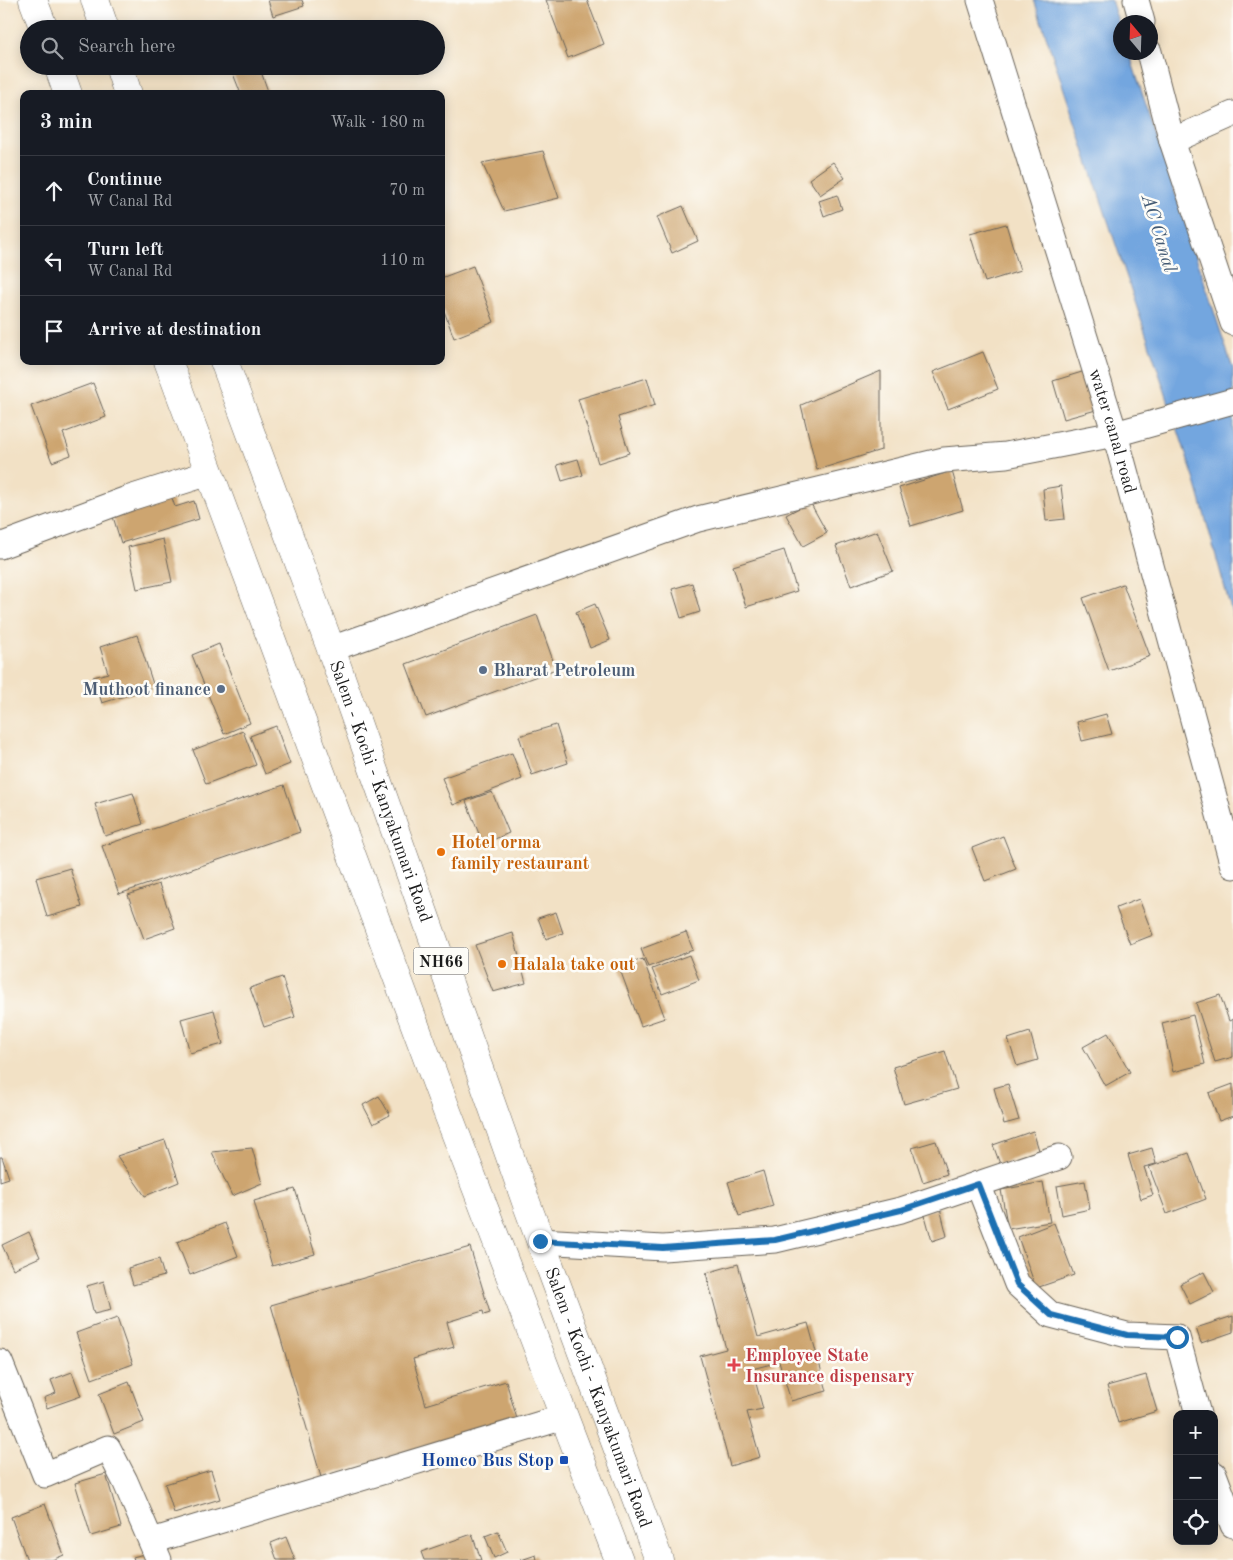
<!DOCTYPE html>
<html lang="en">
<head>
<meta charset="utf-8">
<style>
	:root { --surface:#171b24; --page:#242831; --text:#f1f3f6; --muted:#9ea1a6; --line:#363941 }
	body { margin:0; font-family:"Old Standard TT",serif; background:var(--page); color:var(--text) }
	.controls { position:absolute; right:15px; bottom:15px; display:grid; overflow:hidden; border-radius:10px; box-shadow:0 2px 12px #0003 }
	.controls button { width:45px; height:45px; display:grid; place-items:center; padding:0; border:0; border-bottom:1px solid var(--line); background:var(--surface); color:var(--text); font:25px sans-serif }
	.compass { position:absolute; left:1113px; top:15px; width:45px; height:45px; border-radius:50%; background:var(--surface); box-shadow:0 2px 12px #0003; rotate:341deg }
	.stop { position:absolute; width:15px; height:15px; margin:-11px; border:4px solid #1f6fb2; border-radius:50%; background:#fff }
	.stop.end { background:#1f6fb2; border-color:#fff; box-shadow:0 1px 5px #0008 }
	.list { margin:0; padding:0; list-style:none }
	h2 { display:flex; justify-content:space-between; align-items:center; height:65px; margin:0; padding:0 20px; font-size:21px }
	h2 small { font-size:16px; font-weight:400; color:var(--muted) }
	.list li { display:grid; grid-template-columns:32px 1fr auto; gap:15px; align-items:center; box-sizing:border-box; height:70px; padding:0 20px; border-top:1px solid var(--line) }
	.list b { display:block; font-size:19px; white-space:nowrap }
	.list p { margin:0; font-size:16px; white-space:nowrap; color:var(--muted) }
	.list em { font-size:16px; font-style:normal; color:var(--muted) }
	.icon { flex:none; width:28px; height:28px; fill:none; stroke:currentColor; stroke-width:2; stroke-linecap:round; stroke-linejoin:round }
	.map { position:relative; flex:none; width:1233px; height:1560px; overflow:hidden }
	.search { position:absolute; background:var(--surface); box-shadow:0 2px 12px #0003; left:20px; top:20px; width:425px; height:55px; display:flex; align-items:center; gap:12px; box-sizing:border-box; padding:0 18px; border-radius:28px; color:var(--muted); font-size:19px }
	.panel { position:absolute; background:var(--surface); box-shadow:0 2px 12px #0003; left:20px; top:90px; width:425px; height:275px; border-radius:10px }
	.map>svg:first-child { display:block }
</style>
</head>
<body>
<div class="map">
<svg width="1233" height="1560" viewBox="0 0 1233 1560">
	<rect width="100%" height="100%" fill="#fdfcf7"/>
	<filter id="ink" filterUnits="userSpaceOnUse"><feTurbulence type="fractalNoise" baseFrequency=".02" numOctaves="2"/><feDisplacementMap in="SourceGraphic" scale="10" xChannelSelector="R" yChannelSelector="G"/><feConvolveMatrix kernelMatrix="1 2 1 2 8 2 1 2 1" color-interpolation-filters="sRGB"/></filter>
	<filter id="wash" filterUnits="userSpaceOnUse"><feTurbulence type="fractalNoise" baseFrequency=".0096" numOctaves="4" result="noise"/><feDisplacementMap in="SourceGraphic" scale="20" xChannelSelector="R" yChannelSelector="G"/><feGaussianBlur stdDeviation="1.12" result="paint"/><feColorMatrix in="noise" values="0 0 0 0 0 0 0 0 0 0 0 0 0 0 0 0 0 1.4 0 .05"/><feComposite in="paint" operator="in"/></filter>
	<g filter="url(#wash)">
		<rect width="100%" height="100%" fill="#f2e1c5"/>
		<path fill="#73a6df" stroke="#48617e" d="M1034,0H1111L1120,27V52L1129,53L1233,369V617L1195,481Z"/>
		<g id="blocks">
			<path fill="#cda570" d="M268,0H302L304,6L273,16Z
				M546,0H587L604,44L568,58Z
				M230,66H259L269,94H241Z
				M299,66H319L302,73Z
				M543,151L559,198L504,211L482,163Z
				M833,162L845,178L820,195L809,179Z
				M837,195L842,209L824,216L819,201Z
				M683,206L698,241L672,253L657,217Z
				M1006,224L1020,271L985,282L970,234Z
				M473,266L494,322L454,338L441,303V278Z
				M983,352L998,389L948,409L933,372Z
				M881,371V450L817,470L801,405Z
				M1085,371L1096,410L1064,419L1053,381Z
				M647,378L655,405L618,417L629,453L598,463L578,399Z
				M93,383L106,417L63,433L71,455L52,462L31,406Z
				M578,459L583,475L562,481L557,465Z
				M952,471L963,510L911,526L899,488Z
				M1061,486L1065,519L1046,521L1043,489Z
				M170,492L175,507L194,501L199,519L121,543L111,510Z
				M810,502L827,533L803,546L786,515Z
				M877,531L893,571L851,586L836,546Z
				M163,539L172,582L137,589L128,547Z
				M784,550L797,591L746,607L733,566Z
				M692,583L700,612L681,618L672,589Z
				M1123,584L1150,656L1109,671L1083,598Z
				M595,604L610,640L590,648L576,612Z
				M537,615L556,669L426,717L406,664Z
				M137,635L154,687L102,703L93,677L108,673L100,647Z
				M219,644L250,723L224,734L192,655Z
				M1106,714L1112,734L1082,741L1077,722Z
				M556,725L568,763L532,775L519,736Z
				M276,726L290,764L265,774L250,736Z
				M243,731L256,765L206,784L193,750Z
				M512,753L522,779L453,805L442,778Z
				M284,785L300,832L119,894L102,846Z
				M492,792L509,833L483,844L466,801Z
				M133,793L143,824L105,836L95,804Z
				M1003,836L1016,869L985,881L972,848Z
				M70,868L82,907L47,917L36,878Z
				M159,884L175,928L144,939L128,895Z
				M1139,899L1153,935L1130,944L1116,908Z
				M556,912L563,933L546,939L538,918Z
				M686,932L693,950L648,967L641,949Z
				M513,933L526,983L493,992L475,945Z
				M689,955L699,980L662,994L652,969Z
				M643,959L665,1018L641,1026L619,967Z
				M282,977L295,1017L264,1027L250,988Z
				M1220,995L1229,1021L1233,1019V1057L1215,1062L1196,1003Z
				M214,1010L223,1044L190,1053L181,1019Z
				M1193,1015L1205,1064L1173,1072L1162,1023Z
				M1030,1032L1038,1060L1017,1066L1008,1039Z
				M1108,1033L1130,1072L1105,1086L1083,1047Z
				M945,1051L957,1089L904,1104L893,1067Z
				M1008,1084L1019,1120L1004,1124L994,1088Z
				M1233,1084V1116L1219,1121L1209,1093Z
				M379,1096L390,1115L373,1124L363,1105Z
				M1033,1131L1039,1150L1000,1164L993,1145Z
				M165,1140L179,1182L145,1196L117,1156Z
				M936,1141L947,1174L923,1182L912,1148Z
				M252,1148L262,1183L232,1196L212,1152Z
				M1152,1148L1156,1164L1144,1167L1153,1195L1141,1199L1128,1155Z
				M1189,1153L1206,1199L1167,1214L1149,1167Z
				M0,1157H2L9,1178L0,1181Z
				M763,1171L773,1206L739,1216L728,1182Z
				M1085,1181L1090,1209L1062,1215L1057,1186Z
				M1043,1182L1050,1222L1008,1229L1001,1190Z
				M295,1189L315,1254L272,1266L254,1201Z
				M940,1208L947,1236L932,1241L924,1212Z
				M225,1223L238,1256L190,1275L177,1242Z
				M1054,1223L1074,1275L1036,1288L1018,1237Z
				M29,1232L40,1257L13,1269L2,1245Z
				M470,1247L490,1313L484,1315L483,1311L447,1322L454,1347L413,1359L426,1405L506,1381L517,1419L321,1477L271,1305Z
				M159,1259L164,1276L133,1285L128,1268Z
				M738,1264L758,1337L808,1323L827,1391L791,1401L779,1362L752,1369L763,1409L747,1412L760,1457L730,1466L700,1356L726,1349L706,1273Z
				M1204,1272L1214,1292L1190,1304L1180,1284Z
				M104,1281L111,1310L94,1314L87,1286Z
				M1233,1316V1332L1201,1343L1196,1328Z
				M117,1318L133,1364L92,1379L76,1333Z
				M72,1372L81,1396L47,1408L44,1398L56,1393L51,1380Z
				M1146,1375L1157,1411L1118,1423L1107,1386Z
				M129,1382L144,1422L114,1434L99,1394Z
				M211,1470L220,1499L174,1513L165,1484Z
				M106,1474L121,1527L91,1536L75,1483Z
				M45,1504L64,1555L52,1560H27L11,1517Z
				M498,1531L507,1552L494,1558L485,1536Z
				M472,1534L481,1560H424L421,1552Z
				M286,1537L295,1560H277L271,1543Z
				M147,1553L149,1560H134L133,1557Z
				M536,1555L537,1560H521Z"/>
		</g>
	</g>
	<g filter="url(#ink)">
		<use href="#blocks" fill-opacity="0" stroke="#676157" stroke-width="1"/>
		<g fill="none" stroke-linecap="round" stroke-linejoin="round">
			<g stroke="#676157" stroke-width="27">
				<g id="street">
					<path id="s1" d="M980,0L1115,434L1233,866"/>
					<path d="M1136,0L1142,22"/>
					<path d="M1149,52L1172,141L1233,323"/>
					<path d="M1172,141L1233,114"/>
					<path d="M0,546L130,498L209,473"/>
					<path d="M331,649L698,519L944,460L1006,455L1115,434L1233,401"/>
					<path d="M978,1184L1059,1157"/>
					<path d="M540,1241L663,1248L775,1240L901,1210L978,1184L1017,1284L1051,1315L1127,1335L1177,1337L1198,1414"/>
					<path d="M0,1362L45,1475L108,1448L125,1481L159,1560"/>
					<path d="M1214,1474L1233,1525"/>
					<path d="M152,1541L564,1417"/>
				</g>
			</g>
			<g stroke="#676157" stroke-width="29">
				<g id="highway">
					<path d="M33,0L44,29"/>
					<path d="M95,0L105,29"/>
					<path d="M58,66L68,94"/>
					<path d="M119,66L128,94"/>
					<path d="M168,361L448,1114L619,1560"/>
					<path id="s2" d="M224,361L331,649L526,1202L659,1560"/>
				</g>
			</g>
			<use href="#street" stroke="#fff" stroke-width="25"/>
			<use href="#highway" stroke="#fff" stroke-width="28"/>
		</g>
	</g>
	<g fill="none" stroke-linecap="round" stroke-linejoin="round" filter="url(#ink)">
		<path stroke="#1f6fb2" stroke-width="6" d="M540,1241L663,1248L775,1240L901,1210L978,1184L1017,1284L1051,1315L1127,1335L1177,1337"/>
	</g>
	<g fill="#5c6f8a" stroke="#fdfcf7" stroke-width="2">
		<circle cx="483" cy="670" r="5"/>
		<circle cx="221" cy="689" r="5"/>
	</g>
	<g fill="#e8710a" stroke="#fdfcf7" stroke-width="2">
		<circle cx="441" cy="852" r="5"/>
		<circle cx="502" cy="964" r="5"/>
	</g>
	<path fill="#e0444e" stroke="#fdfcf7" stroke-width="2" d="M731.5 1357.5h5v5h5v5h-5v5h-5v-5h-5v-5h5z"/>
	<rect fill="#1a4fb4" stroke="#fdfcf7" stroke-width="2" x="559" y="1455" width="10" height="10" rx="2.5"/>
	<g text-anchor="middle" stroke-width="5" stroke-linejoin="round" paint-order="stroke">
		<rect fill="#fdfcf7" stroke="#605f5e" stroke-width="1" x="413.5" y="947.5" width="55" height="27" rx="4"/>
		<g font-size="16" font-weight="bold" fill="#1c1c1c">
			<text x="441" y="967">NH66</text>
		</g>
		<g font-size="18" fill="#1c1c1c" stroke="#fdfcf7">
			<text dy="6" stroke="none"><textPath href="#s1" startOffset="451">water canal road</textPath></text>
			<text dy="6" stroke="none"><textPath href="#s2" startOffset="458">Salem - Kochi - Kanyakumari Road</textPath></text>
			<text dy="6" stroke="none"><textPath href="#s2" startOffset="1102">Salem - Kochi - Kanyakumari Road</textPath></text>
		</g>
		<g font-size="18" font-weight="bold" fill="#4e5e75" stroke="#fdfcf7" text-anchor="start">
			<text x="493" y="676">Bharat Petroleum</text>
			<text x="211" y="695" text-anchor="end">Muthoot finance</text>
		</g>
		<g font-size="18" font-weight="bold" fill="#c56008" stroke="#fdfcf7" text-anchor="start">
			<text x="451" y="848">Hotel orma<tspan x="451" dy="21">family restaurant</tspan></text>
			<text x="512" y="970">Halala take out</text>
		</g>
		<g font-size="18" font-weight="bold" fill="#be3a42" stroke="#fdfcf7" text-anchor="start">
			<text x="745" y="1361">Employee State<tspan x="745" dy="21">Insurance dispensary</tspan></text>
		</g>
		<g font-size="18" font-weight="bold" fill="#164399" stroke="#fdfcf7" text-anchor="end">
			<text x="554" y="1466">Homco Bus Stop</text>
		</g>
		<g font-size="19" font-style="italic" fill="#435a74" stroke="#fdfcf7">
			<text transform="translate(1160 233) rotate(73)" y="7">AC Canal</text>
		</g>
	</g>
</svg>
<div class="controls">
<button>+</button>
<button>−</button>
<button><svg class="icon" aria-label="locate" viewBox="0 0 24 24"><circle cx="12" cy="12" r="6"/><path d="M12 2v4M12 18v4M2 12h4M18 12h4"/></svg></button>
</div>
<svg class="compass" viewBox="-18 -18 36 36"><path d="M0-13l5 13h-10z" fill="#e53935"/><path d="M0 13l5-13h-10z" fill="#9ea1a6"/></svg>
<div class="stop" style="left:1177px;top:1337px"></div>
<div class="stop end" style="left:540px;top:1241px"></div>
<div class="search"><svg class="icon" aria-label="search" viewBox="0 0 24 24"><circle cx="10" cy="10" r="6"/><path d="M15 15l6 6"/></svg>Search here</div>
<section class="panel">
<h2>3 min<small>Walk · 180 m</small></h2>
<ul class="list">
<li><svg class="icon" aria-label="ahead" viewBox="0 0 24 24"><path d="M12 20V5M6 11l6-6 6 6"/></svg><div><b>Continue</b><p>W Canal Rd</p></div><em>70 m</em></li>
<li><svg class="icon" aria-label="left" viewBox="0 0 24 24"><path d="M17 20v-9H6M10 6l-5 5 5 5"/></svg><div><b>Turn left</b><p>W Canal Rd</p></div><em>110 m</em></li>
<li><svg class="icon" aria-label="arrive" viewBox="0 0 24 24"><path d="M6 21V4h12l-3 4 3 4H6"/></svg><div><b>Arrive at destination</b></div></li>
</ul>
</section>
</div>
</body>
</html>
